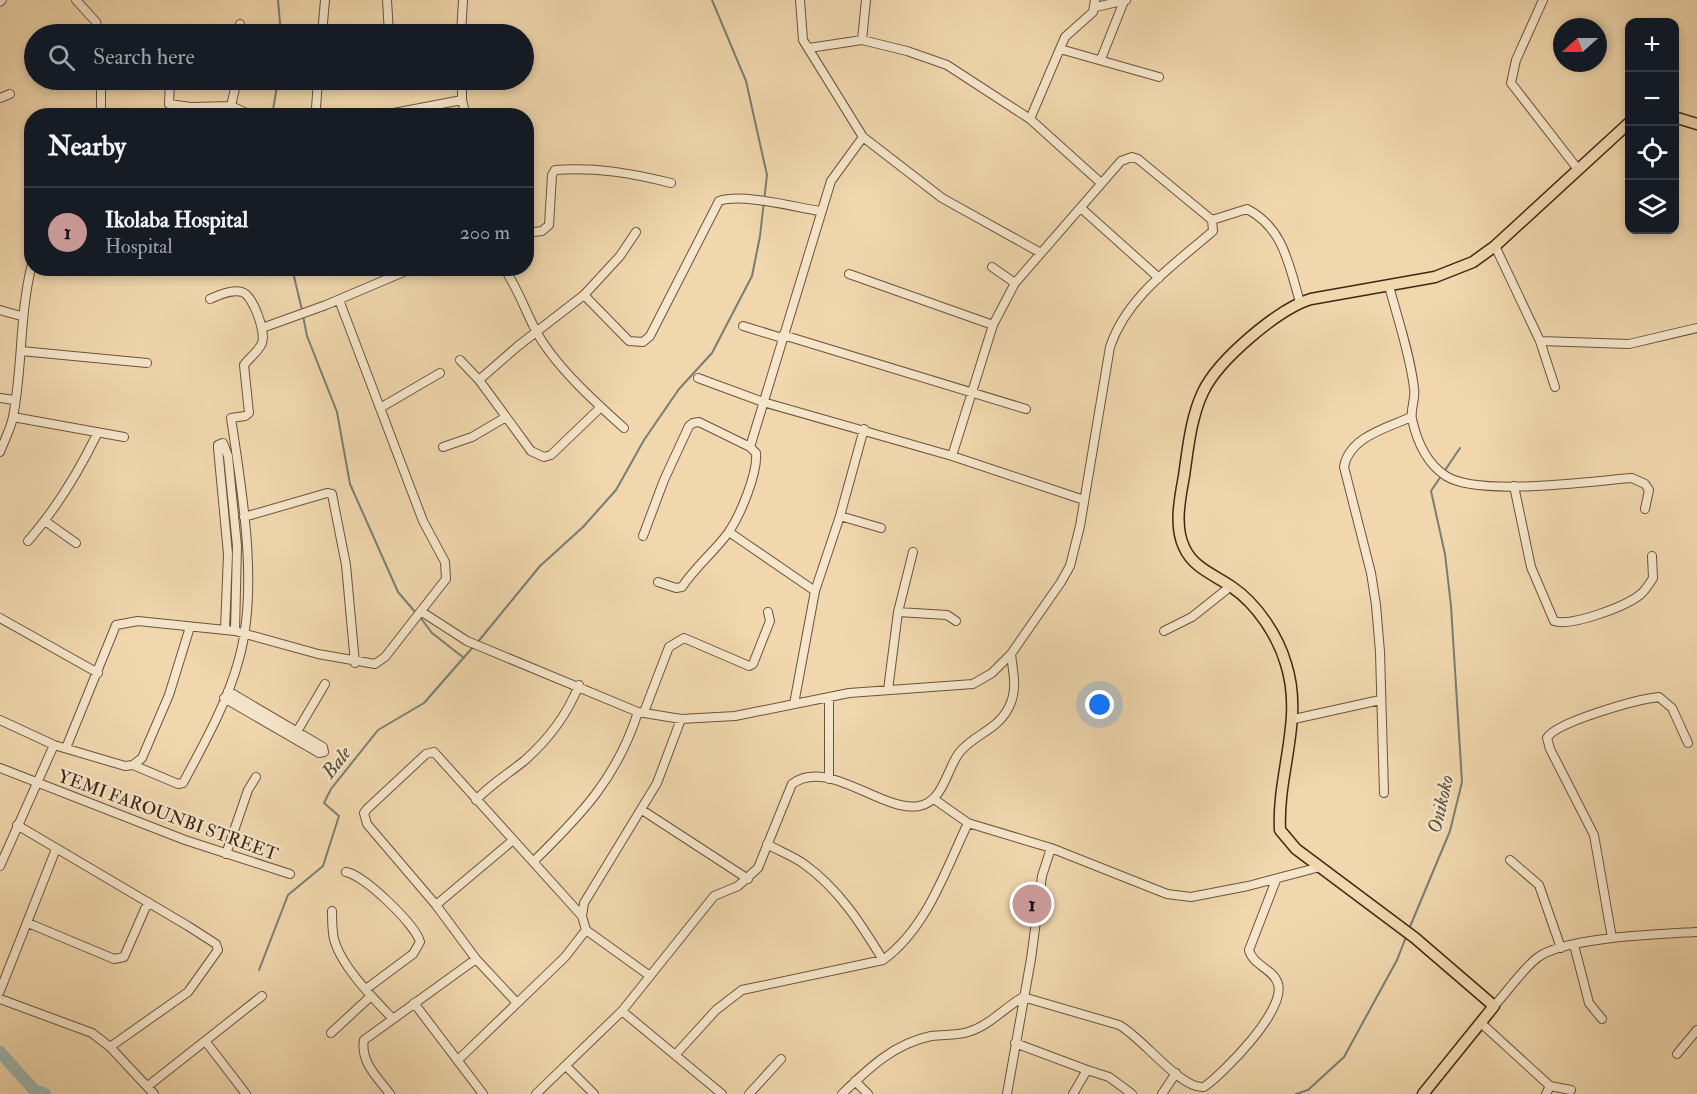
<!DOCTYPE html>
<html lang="en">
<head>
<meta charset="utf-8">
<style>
	:root { --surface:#171b24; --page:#20242c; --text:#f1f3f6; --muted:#9ea1a6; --line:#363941; --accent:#c59692 }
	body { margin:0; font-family:"IM FELL Double Pica",serif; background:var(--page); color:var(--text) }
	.controls { position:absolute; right:18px; top:18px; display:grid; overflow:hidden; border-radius:12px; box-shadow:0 3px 9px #0003 }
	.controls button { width:54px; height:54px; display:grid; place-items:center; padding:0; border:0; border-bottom:2px solid var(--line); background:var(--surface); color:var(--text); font:30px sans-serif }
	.compass { position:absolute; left:1553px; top:18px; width:54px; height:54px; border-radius:50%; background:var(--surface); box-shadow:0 3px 9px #0003; rotate:249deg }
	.you { position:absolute; left:1100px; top:705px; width:21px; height:21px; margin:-15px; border:4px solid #fff; border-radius:50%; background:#1a73e8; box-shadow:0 0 0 9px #1a73e833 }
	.badge { display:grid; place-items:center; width:39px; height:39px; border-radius:50%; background:var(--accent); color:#111; font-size:20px; font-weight:700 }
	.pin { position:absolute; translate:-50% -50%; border:3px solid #fff; box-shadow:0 2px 6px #0006 }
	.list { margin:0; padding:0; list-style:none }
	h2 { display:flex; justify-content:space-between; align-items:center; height:78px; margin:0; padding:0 24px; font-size:26px }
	h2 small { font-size:20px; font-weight:400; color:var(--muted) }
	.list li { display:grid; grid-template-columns:39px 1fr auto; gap:18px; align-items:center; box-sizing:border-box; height:90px; padding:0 24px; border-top:2px solid var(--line) }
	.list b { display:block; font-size:22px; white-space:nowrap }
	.list p { margin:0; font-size:20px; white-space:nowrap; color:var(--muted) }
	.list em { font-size:20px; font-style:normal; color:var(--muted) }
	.icon { flex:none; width:33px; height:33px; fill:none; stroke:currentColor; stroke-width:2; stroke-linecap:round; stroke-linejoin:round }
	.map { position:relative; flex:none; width:1697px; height:1094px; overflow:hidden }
	.search { position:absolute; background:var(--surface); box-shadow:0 3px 9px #0003; left:24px; top:24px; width:510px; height:66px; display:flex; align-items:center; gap:15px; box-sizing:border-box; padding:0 21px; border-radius:33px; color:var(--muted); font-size:22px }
	.panel { position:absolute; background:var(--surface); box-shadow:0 3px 9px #0003; left:24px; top:108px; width:510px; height:168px; border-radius:24px }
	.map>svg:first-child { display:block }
</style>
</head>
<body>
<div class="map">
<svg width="1697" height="1094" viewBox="0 0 1697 1094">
	<rect width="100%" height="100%" fill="#f0d7ad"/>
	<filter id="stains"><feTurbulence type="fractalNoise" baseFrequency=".00333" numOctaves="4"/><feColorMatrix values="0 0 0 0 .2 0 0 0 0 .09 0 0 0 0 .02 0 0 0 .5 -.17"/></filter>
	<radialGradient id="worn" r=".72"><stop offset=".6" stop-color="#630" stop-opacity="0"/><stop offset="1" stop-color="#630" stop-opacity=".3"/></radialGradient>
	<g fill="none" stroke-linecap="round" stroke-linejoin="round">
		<path stroke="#787e74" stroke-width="2" d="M278,0L281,34
			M272,116L278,80
			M292,268L302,310
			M303,316L307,336L337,412L350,484L398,592L416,613
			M420,617L432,633L464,658
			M477,643L540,566L583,527L616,490L644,440L679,389L712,353L752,276L760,236L767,175L746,81L712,0
			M1409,929L1450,831L1462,782L1451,606L1445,554L1431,491L1460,448
			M259,970L288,895L323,866L339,816L324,803L331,789L378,730L424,703L473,647
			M1296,1094L1308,1090L1344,1057L1397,960L1406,937"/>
		<path stroke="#9db8b3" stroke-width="12" d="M0,1052L34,1090L45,1094"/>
		<g stroke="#6c533b" stroke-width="10">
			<path id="minor" d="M76,0L96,22L99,34
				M387,0L389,34
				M800,0L803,40L863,137L942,198L1041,253
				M1543,0L1516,60L1511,83L1577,168
				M0,2L2,0
				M1096,7L1126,0
				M240,24V34
				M99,29L123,34
				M322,34L325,0
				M461,34L463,0
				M862,40L866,0
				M809,48L862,40L907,51L947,65L1030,119L1101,183
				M1060,49L1159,77
				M1101,59L1124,1
				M101,80V116
				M170,80L169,104L191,107L231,106L237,80
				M462,80V100L466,116
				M508,84V80
				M0,98L10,94
				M231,106L253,116
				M316,108L318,80
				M378,116L462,100
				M1030,119L1065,37L1093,12L1095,0
				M1082,209L1159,278
				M1212,220L1247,209C1284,228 1289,266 1300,302
				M526,233L542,231L549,225L552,175L555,170C596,167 631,173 671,183
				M1495,246L1540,341L1555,387
				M992,267L1015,283
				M504,268C518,289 525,310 536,331C555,366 594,401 624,428
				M849,274L993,325
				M1389,286C1398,320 1410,354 1414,388C1416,398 1410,410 1412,419C1417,442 1426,463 1446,476C1478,497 1591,481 1632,478L1645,484L1649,490L1645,509
				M584,295L629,341L643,342L650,336L719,201C742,193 794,207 820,211
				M0,310L21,316
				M743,326L782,338
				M262,328L326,305L413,268
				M783,335L1026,409
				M1540,341L1629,344L1697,328
				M21,351L147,363
				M460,360L479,380
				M698,378L763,402L952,456L1084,500
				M0,398L14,400
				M601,407L551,455L544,457L531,451L479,380L518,346L584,295L620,256L636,232
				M380,408L440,373
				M13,417L124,437
				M443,447L472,437L506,417
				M0,452C4,441 11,428 13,417C23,366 19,315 32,264
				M1514,486L1531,567L1554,621C1571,627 1628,606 1642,593C1646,589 1650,583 1653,578L1652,556
				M840,516L881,528
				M244,517L327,493L332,494L346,565L355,663
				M45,521L76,543
				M729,532L815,591
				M643,536L664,480L689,426L693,423L699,422L750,447
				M28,541C57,508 78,473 97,434
				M658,582L676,588L682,587C696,566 714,552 728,533C740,516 758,473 756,453L750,447L831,181L863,137
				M422,612L467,641L638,712L681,719L735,716L849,693L973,684L992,673L1011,654
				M898,612L947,615L956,621
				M0,618L98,673
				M225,630L228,554L218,448V445L223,443L228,456L237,546L235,631
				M1164,631L1192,617L1231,586
				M888,690L898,612L913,552
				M224,698L319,753L324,752L323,747L228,691
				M794,704L815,591L840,516L864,429
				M644,712L669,647L684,638L749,666L753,664L770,621L768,612
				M1294,719L1380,700
				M0,720L54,745L125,766L133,765L142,758L169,695L190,627
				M295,735L325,684
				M66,748L116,625L138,621L235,631L318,654L375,664L385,657L446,579L445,562L423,521L339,300
				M133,765L178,784L183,783C204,744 228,701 239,659C259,587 242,491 231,418L245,416L249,413L244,365C249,358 259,351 262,343C266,332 253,295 242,292C232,289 219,295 210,299
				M0,768L185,840L290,874
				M829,779V697
				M1384,793L1380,652L1376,605L1371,573L1344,467C1349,437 1387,428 1411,417
				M934,799L968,823L1051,848L1167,894L1191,897L1248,886L1320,867
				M476,800C491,784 508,774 524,761C548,740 567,715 579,685
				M642,810L748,879
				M17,825L188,926L216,944L218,950L188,992L110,1047
				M767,844C779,851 793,856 804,864C839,889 861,924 883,960
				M226,854L248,790L256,777
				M1510,860L1539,885L1561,948
				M533,862C581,815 617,778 638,712
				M0,866L54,745
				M346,872C364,875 416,925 420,942L413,954L366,989
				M436,905L512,841
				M332,911C332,920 332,930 334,939C341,966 373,998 392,1018
				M28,923L114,959L124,957L148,902
				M586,930L650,976
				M1612,938L1594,835L1550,749L1547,738C1556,722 1638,699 1659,697L1672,708L1688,743
				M1574,945L1589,1003L1602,1019
				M0,991L56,849
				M0,999L92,1033L110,1047L154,1094
				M414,1003L483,1094
				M517,1003L476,959L436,905L367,824L364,813L367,809L426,754L434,752L582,916
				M1494,1006C1508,991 1521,971 1537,958C1563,937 1662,934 1697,932
				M622,1011L722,1094
				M1481,1023L1550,1086L1571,1090
				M331,1033L371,996
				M206,1042L246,1094
				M1015,1043L1087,1070
				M676,1054L716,1010L742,990L883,960C927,928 945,871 968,823
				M1677,1054L1697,1030
				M458,1060L565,957L586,930L582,916L584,903L657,783L681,719
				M566,1066L594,1094
				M855,1081L868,1094
				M148,1086L262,996
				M390,1094C378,1078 360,1062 364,1040L476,959
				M536,1094L622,1011L714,896L738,886L758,868L792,784C828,757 883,813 919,806C943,802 947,769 959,753C974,734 997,731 1009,707C1018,689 1013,673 1011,654L1061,582L1070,566L1080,526L1110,347C1127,296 1174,265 1213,231L1212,220L1138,159L1132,157L1121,161L1015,283L993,325L952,456
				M749,1094L781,1059
				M842,1094C868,1069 893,1044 931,1036C943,1034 956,1036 968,1032C989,1026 1004,1008 1023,997L1119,1025C1142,1037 1181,1090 1204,1087C1224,1073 1286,1010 1278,984C1274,969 1253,966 1249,950L1276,880
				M1007,1094L1031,959L1042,876L1051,848
				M1073,1094L1087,1070L1109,1077L1132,1094
				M1162,1094L1176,1073
				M1546,1094L1550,1086"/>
		</g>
		<g stroke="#402715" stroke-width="13">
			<path id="major" d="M1674,117L1697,124
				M1423,1094L1494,1006L1415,938L1296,849L1280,830C1277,773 1304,720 1286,664C1278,636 1257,604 1232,587C1215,575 1193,568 1184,547C1174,526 1180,498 1184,476C1188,448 1191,417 1203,392C1218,360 1278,309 1311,299L1435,277L1473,262L1495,246L1630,122"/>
		</g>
		<use href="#minor" stroke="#f5e5ca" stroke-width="8"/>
		<use href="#major" stroke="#f0d7ad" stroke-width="10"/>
	</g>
	<g text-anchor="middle" stroke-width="4.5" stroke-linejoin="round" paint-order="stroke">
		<g font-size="18" fill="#402715" stroke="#f5e5ca">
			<text transform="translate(168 815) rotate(20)" y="6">YEMI FAROUNBI STREET</text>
		</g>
		<g font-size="20" font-style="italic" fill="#574b3c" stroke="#f5e5ca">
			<text transform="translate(336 762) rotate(-52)" y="7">Bale</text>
			<text transform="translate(1440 804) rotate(-77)" y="7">Onikoko</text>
		</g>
	</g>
	<rect width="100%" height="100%" filter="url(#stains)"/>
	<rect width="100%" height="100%" fill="url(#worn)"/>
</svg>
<div class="controls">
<button>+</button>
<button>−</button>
<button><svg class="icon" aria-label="locate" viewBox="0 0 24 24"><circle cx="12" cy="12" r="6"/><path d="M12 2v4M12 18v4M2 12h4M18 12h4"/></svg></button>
<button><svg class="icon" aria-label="layers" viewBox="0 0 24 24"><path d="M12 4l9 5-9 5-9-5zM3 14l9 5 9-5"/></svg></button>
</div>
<svg class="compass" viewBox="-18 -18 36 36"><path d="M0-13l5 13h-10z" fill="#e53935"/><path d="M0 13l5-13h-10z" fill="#9ea1a6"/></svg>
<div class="you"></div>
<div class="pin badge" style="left:1032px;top:904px">1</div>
<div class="search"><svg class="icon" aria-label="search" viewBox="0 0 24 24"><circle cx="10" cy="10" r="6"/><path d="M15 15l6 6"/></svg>Search here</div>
<section class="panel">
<h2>Nearby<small></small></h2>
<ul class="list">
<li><span class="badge">1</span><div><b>Ikolaba Hospital</b><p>Hospital</p></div><em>200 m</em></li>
</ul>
</section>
</div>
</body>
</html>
